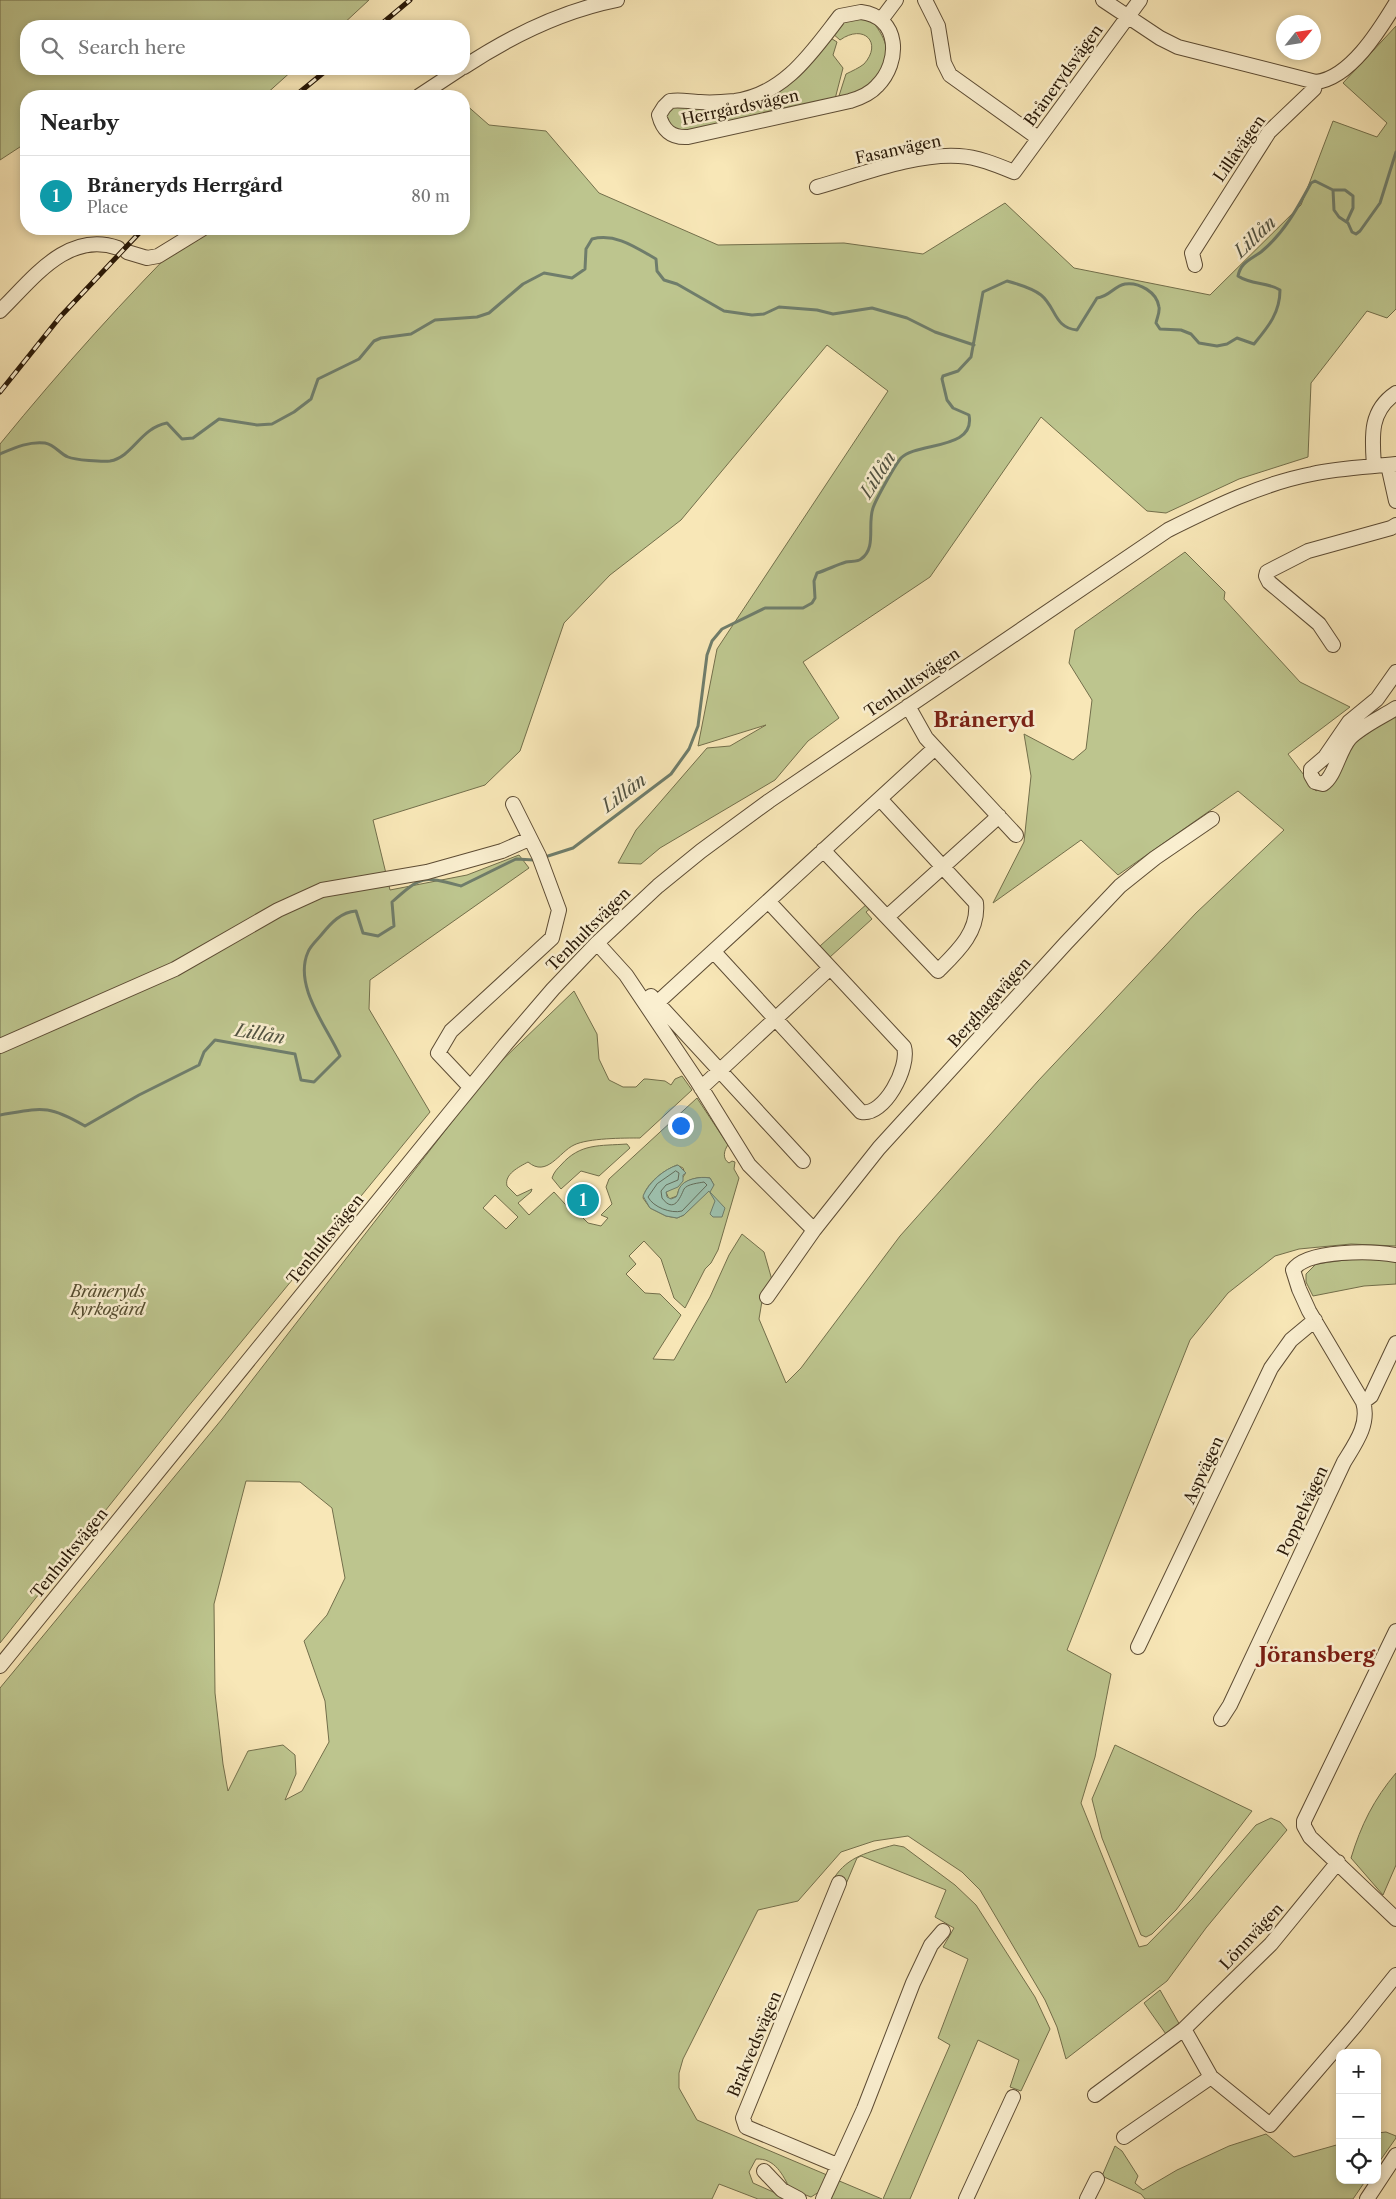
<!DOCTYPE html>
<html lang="en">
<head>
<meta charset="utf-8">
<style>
	:root { --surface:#fff; --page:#f2f2f2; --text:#222; --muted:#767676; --line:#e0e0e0; --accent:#2563eb }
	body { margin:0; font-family:"Libre Caslon Text",serif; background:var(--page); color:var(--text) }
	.controls { position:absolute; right:15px; bottom:15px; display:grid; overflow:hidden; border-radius:10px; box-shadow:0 2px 8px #0003 }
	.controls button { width:45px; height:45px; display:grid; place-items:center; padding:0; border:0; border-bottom:1px solid var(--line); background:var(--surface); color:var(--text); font:25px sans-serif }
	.compass { position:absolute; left:1276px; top:15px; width:45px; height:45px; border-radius:50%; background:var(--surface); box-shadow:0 2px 8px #0003; rotate:60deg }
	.you { position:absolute; left:680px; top:1125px; width:18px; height:18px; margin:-12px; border:4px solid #fff; border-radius:50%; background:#1a73e8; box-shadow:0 0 0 8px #1a73e833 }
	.badge { display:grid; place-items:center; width:32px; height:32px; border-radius:50%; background:var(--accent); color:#fff; font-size:16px; font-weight:700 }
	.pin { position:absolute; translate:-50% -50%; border:2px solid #fff; box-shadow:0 1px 5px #0006 }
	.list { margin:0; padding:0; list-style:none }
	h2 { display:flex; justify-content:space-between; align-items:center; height:65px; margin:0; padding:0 20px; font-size:21px }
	h2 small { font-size:16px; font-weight:400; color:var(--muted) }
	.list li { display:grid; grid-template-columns:32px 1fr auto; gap:15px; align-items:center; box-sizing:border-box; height:80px; padding:0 20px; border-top:1px solid var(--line) }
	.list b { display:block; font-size:19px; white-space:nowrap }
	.list p { margin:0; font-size:16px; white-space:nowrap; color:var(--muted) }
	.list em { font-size:16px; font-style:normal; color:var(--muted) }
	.icon { flex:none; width:28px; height:28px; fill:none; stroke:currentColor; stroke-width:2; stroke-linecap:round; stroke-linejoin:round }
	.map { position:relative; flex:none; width:1396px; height:2199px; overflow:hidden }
	.search { position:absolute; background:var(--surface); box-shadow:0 2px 8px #0003; left:20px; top:20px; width:450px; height:55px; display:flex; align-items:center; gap:12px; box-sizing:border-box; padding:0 18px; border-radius:20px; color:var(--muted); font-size:19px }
	.panel { position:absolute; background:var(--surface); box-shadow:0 2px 8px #0003; left:20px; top:90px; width:450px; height:145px; border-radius:20px }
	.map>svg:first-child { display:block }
</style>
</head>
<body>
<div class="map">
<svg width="1396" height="2199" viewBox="0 0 1396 2199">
	<rect width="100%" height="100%" fill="#f8e7b7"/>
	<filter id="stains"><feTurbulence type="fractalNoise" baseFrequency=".004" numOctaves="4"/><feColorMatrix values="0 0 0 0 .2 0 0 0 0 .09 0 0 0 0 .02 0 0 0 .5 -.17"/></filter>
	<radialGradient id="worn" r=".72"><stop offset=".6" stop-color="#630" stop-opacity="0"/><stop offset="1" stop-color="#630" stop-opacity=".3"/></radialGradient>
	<path fill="#bdc58e" stroke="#736f4b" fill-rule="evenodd" d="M0,0H369L341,26H26V69H294L264,96H26V143L0,160Z
		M850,17L872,21C905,60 879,88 838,99L846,74C852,71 859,68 864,64C883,43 864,23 840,40L832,33Z
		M1396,26V309L1387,318L1367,311L1311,383L1308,457L1239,479L1166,513L1147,511L1041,417L930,577L803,662L839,718L808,741L775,780L660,848L641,864L618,863L636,830L707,748L730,746L766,725L698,746L717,649L888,391L827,345L681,520L610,575L564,623L520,751L485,785L373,820L390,890L467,875L519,855L529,868L370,980L369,1009L430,1112L187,1408L0,1643V444C62,368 125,298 194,229H464V103L489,125L546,131L599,193L718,245L844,243L923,254L1005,203L1074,268L1210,295L1301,205L1333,121L1377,137L1387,123L1343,83Z
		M829,37L837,42L833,55L843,68L835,99L679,135L664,120L670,107L762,97Z
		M1185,552L1225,592L1224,599L1300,682L1350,707L1288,754L1316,791L1337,775L1354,743L1396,714V1246L1351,1244L1299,1249L1275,1256L1228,1293L1190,1340L1067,1650L1111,1674L1095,1757L1081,1803L1139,1947L1147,1945L1193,1898L1256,1825L1271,1818L1280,1822L1287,1830L1206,1928L1167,1981L1066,2059L1057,2027L1045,2000L980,1890L962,1872L908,1836L874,1841L841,1852L798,1901L758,1910L683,2059L679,2073V2088L697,2120L827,2175L819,2192L811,2197L790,2189C783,2175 775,2158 756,2159L749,2172L753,2183L789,2199H758L719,2184L712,2199H0V1688L222,1419L492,1070L574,991L597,1034L599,1059L609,1080L623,1087H636L644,1079H647L665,1081L671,1085L675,1079L682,1076L692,1090L640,1138C624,1138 588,1138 574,1145C559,1152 547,1178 528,1162C519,1167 504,1174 507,1186L517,1196L532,1189L531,1192L518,1203L529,1215L554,1192L576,1216L582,1217L588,1223L601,1226L608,1218L601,1215L612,1204L606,1187L609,1179L697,1098L728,1145C724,1150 722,1159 729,1163L732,1161L735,1162L734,1169L739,1178L718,1250L711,1263L705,1269L685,1308L674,1298L661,1259L644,1241L629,1256L636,1264L626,1274L645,1293L660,1294L681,1315L653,1359L674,1360L710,1297L729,1255L742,1234L764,1252L772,1280L762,1301L759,1319L786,1383L801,1368L900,1236L1038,1081L1196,913L1284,830L1238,791L1118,875L1081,840L993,903L1024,842L1031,776L1024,734L1073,760L1086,749L1092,700L1069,663L1075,630ZM677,1165L683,1168L685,1174L677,1186L666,1192L669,1199L677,1196C678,1193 678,1190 680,1188C685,1179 700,1176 710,1178L714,1185L684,1215L677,1218L666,1216L650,1208L643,1198C646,1183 664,1170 677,1165ZM495,1195L518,1217L506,1229L483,1208ZM246,1481L300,1482L332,1508L345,1578L327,1615L304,1641L325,1701L329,1742L302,1791L285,1800L296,1774L295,1755L283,1745L248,1751L228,1791L223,1764L215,1693L214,1604Z
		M868,903L872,907L866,912L872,919L830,957L820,946Z
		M627,1144L630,1148L599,1176L581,1171L561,1189L552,1178C554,1172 557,1169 561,1165C580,1143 600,1146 627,1144Z
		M1360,1258L1396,1261V1284L1364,1286L1313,1296L1306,1282V1274L1316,1264Z
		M1115,1745L1252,1811L1176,1910L1152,1934L1146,1937L1141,1935L1102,1838L1092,1799Z
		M1396,1773V1865L1383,1895L1351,1858C1361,1825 1374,1799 1396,1773Z
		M894,1845L904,1847L955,1885L976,1905L1035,1997L1050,2029L1021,2091L1010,2087L1019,2060L978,2040L910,2199H883L950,2045L938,2038L968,1959L943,1947L954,1928L935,1917L946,1890L861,1856L857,1858L846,1884L834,1878C848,1856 869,1852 894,1845Z
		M1160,1990L1181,2027L1168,2037L1144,2003Z
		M1386,2132L1396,2136V2138L1377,2165V2133Z
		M1266,2134L1294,2157L1340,2144V2180H1366L1353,2199H1145L1141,2194L1102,2176L1115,2146L1122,2151L1138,2176L1135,2183L1143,2190L1177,2170L1229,2146Z
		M837,2180L882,2199H831Z"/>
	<path fill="#9dc0ad" stroke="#6f7d6b" d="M678,1165L686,1173L683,1175V1181L678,1187L666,1192L667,1197L671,1199L676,1197C678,1194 678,1192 679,1189C683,1179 700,1176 710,1178L714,1185L710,1192L725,1208L722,1217H713L710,1214L715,1201L709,1191L684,1215L677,1218L666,1216L650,1208L643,1196C649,1182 664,1169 678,1165Z"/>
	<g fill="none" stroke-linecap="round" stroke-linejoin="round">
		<path stroke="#636c5a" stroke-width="1" d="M676,1171L679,1173L678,1180L666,1185L661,1191L662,1198C674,1214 680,1198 684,1189C687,1184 699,1183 704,1182L707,1185L682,1211C671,1214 653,1207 648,1197L657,1184Z"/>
		<path stroke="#6f7d6b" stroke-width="3" d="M1333,190H1345L1353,196V208L1347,221
			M0,454C14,448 29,441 45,443C55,445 59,453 68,457C75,460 103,462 110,461C133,457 140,428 167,423L182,439L193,438L219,419L257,425L272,424L294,412L311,399L318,379L359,359L374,341L381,338L411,334L435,320L477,317L489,313L523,284L544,273L572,278L585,269L586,249L592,239C616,233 635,247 656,259L657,271L664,280L677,284L724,311L752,315L764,314L779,307L817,310L833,314L872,308L907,318L935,332L974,345
			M548,856L573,848L671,774L689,749L698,726L707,655L712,641L722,629L765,608H803L812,603L815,598L814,581L817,573C827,570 836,565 846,562C850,561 858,562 861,559C877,548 867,525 873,508C876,499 895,465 901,458C917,442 976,450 969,415L953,408L947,400L942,379L943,376L958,371L971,357L983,292L1007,281C1018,284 1032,288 1041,295C1056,307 1054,328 1077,330L1097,298C1109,297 1114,286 1125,284C1139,282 1157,292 1159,307C1160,312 1157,318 1156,323L1160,329L1181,330L1191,334L1199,343L1217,346L1227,344L1237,338L1254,344C1268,327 1280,313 1280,290C1268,282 1251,285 1238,276C1241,262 1250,260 1261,252C1284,233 1297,209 1311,183L1315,181L1333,190L1334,210L1339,217L1348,223L1352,232L1356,234L1360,231L1380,203L1396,152
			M0,1115C42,1108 47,1104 85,1126L139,1095L199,1065L204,1052L215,1040L295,1054L301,1080L314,1082L340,1056C327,1027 293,986 308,952C310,946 318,939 322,934C331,923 341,912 356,911L363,933L378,936L394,926L392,902C422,875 423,876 461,886L516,859L534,860"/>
		<g stroke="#5d4c34" stroke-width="16">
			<path id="minor" d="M925,0L938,26L944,63L950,75L1038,138
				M1103,0L1160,38L1178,47L1316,82C1350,78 1379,31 1396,3
				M861,12C900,17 901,62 877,86C870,94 860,98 850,101L688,137C672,138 663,131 659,115L664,107L670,101C681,99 690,102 700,102C711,103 724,102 735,101C785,94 812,52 840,16Z
				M881,20L896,0
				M464,67C511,36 562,11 617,0
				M419,96L460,69
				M817,187C860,175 915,153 959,156C978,157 997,165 1014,172L1140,0
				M127,252L147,258L158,256L202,229
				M1195,265L1192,253L1269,132L1314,89L1316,82
				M0,311C32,280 67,230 118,248
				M1388,465L1396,501
				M1374,466C1372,437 1369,411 1396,393
				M1333,645L1319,624L1269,582L1266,576L1267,572L1308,551L1391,528L1396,525
				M1396,672L1377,699L1349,722L1325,757L1311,769V775L1315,782L1323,784C1335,777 1339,750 1350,738C1362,726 1382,717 1396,708
				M908,706L926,738L1016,835
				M823,850L938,971C957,952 979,932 976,903L881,800
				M887,917L999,816
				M597,943L626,975L697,1081L749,1165L814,1230
				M714,952L861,1112C884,1117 910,1067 904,1047L768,901
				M651,996L803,1161
				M657,1003L935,748
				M0,1046L175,969L278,910L322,890L427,872L502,851L529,839
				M470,1087L438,1053L451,1031L552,938L559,910L539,856L513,804
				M701,1088L830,968
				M767,1297L814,1230L879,1148L1066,943L1120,886L1155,858L1212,819
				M1363,1402L1371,1396L1396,1343
				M1396,1631L1304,1821V1826L1310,1837L1396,1919
				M1138,1647L1271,1368L1291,1340L1315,1320
				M0,1666L505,1045L553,989L597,943L658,886L701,851L769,801L1168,530C1214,507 1261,484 1312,474C1339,468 1368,467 1396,464
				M1221,1719L1230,1705L1344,1462C1355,1444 1370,1424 1363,1402L1309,1311L1299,1289L1293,1270C1307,1249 1373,1251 1396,1255
				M1338,1862L1271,1944L1184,2029L1211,2077L1270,2125L1355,2026L1396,1975
				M1095,2095L1184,2029
				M1124,2137L1211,2077
				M837,2165L746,2127L743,2118L839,1883
				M764,2171L782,2190L799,2199
				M823,2199L864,2109L913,1983L931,1945L943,1931
				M966,2199L1013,2097
				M1087,2199L1097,2179
				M1367,2199L1396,2155"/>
		</g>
		<use href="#minor" stroke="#faefd0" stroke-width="14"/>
		<g stroke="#291908" stroke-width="5">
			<path id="rail" d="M379,26L410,0
				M295,96L328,69
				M0,392L60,317L143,229"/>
		</g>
		<use href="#rail" stroke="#faefd0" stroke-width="3" stroke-dasharray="9" stroke-linecap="butt"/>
	</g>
	<g text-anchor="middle" stroke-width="5" stroke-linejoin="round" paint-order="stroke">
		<g font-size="16" fill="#291908" stroke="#faefd0">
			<text transform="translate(1063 75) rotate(-54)" y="6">Brånerydsvägen</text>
			<text transform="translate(740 107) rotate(-12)" y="6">Herrgårdsvägen</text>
			<text transform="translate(1239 148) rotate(-55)" y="6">Lillåvägen</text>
			<text transform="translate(898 149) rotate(-12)" y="6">Fasanvägen</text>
			<text transform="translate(912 682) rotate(-34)" y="6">Tenhultsvägen</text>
			<text transform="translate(588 929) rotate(-45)" y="6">Tenhultsvägen</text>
			<text transform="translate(989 1002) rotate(-48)" y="6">Berghagavägen</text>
			<text transform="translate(325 1239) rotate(-51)" y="6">Tenhultsvägen</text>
			<text transform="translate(1203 1470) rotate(-65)" y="6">Aspvägen</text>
			<text transform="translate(1302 1511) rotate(-65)" y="6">Poppelvägen</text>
			<text transform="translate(69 1553) rotate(-51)" y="6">Tenhultsvägen</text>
			<text transform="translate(1251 1936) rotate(-47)" y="6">Lönnvägen</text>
			<text transform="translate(754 2044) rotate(-67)" y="6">Brakvedsvägen</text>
		</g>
		<g font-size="16" font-style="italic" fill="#554d30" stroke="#faefd0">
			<text x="108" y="1297">Bråneryds<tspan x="108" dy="18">kyrkogård</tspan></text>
		</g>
		<g font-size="18" font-style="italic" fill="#525342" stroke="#faefd0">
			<text transform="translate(1255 237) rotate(-44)" y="6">Lillån</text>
			<text transform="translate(878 475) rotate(-58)" y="6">Lillån</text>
			<text transform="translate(624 793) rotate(-37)" y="6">Lillån</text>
			<text transform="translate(260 1034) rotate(9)" y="6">Lillån</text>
		</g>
		<g font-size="21" font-weight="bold" fill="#7a1f14" stroke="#faefd0">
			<text x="984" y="727">Bråneryd</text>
			<text x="1317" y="1662">Jöransberg</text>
		</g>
	</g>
	<rect width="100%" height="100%" filter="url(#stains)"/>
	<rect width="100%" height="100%" fill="url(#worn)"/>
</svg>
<div class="controls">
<button>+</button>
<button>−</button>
<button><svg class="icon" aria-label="locate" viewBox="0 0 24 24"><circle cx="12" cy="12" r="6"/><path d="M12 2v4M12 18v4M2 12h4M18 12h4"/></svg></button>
</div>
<svg class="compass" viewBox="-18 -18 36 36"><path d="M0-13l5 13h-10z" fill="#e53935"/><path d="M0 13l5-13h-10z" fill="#767676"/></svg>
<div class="you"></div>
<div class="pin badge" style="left:583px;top:1200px;background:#0f9aa8">1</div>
<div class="search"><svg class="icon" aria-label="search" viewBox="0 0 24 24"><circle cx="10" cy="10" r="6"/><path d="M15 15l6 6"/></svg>Search here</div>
<section class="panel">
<h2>Nearby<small></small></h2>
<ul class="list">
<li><span class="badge" style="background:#0f9aa8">1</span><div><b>Bråneryds Herrgård</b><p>Place</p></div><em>80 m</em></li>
</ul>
</section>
</div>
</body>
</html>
